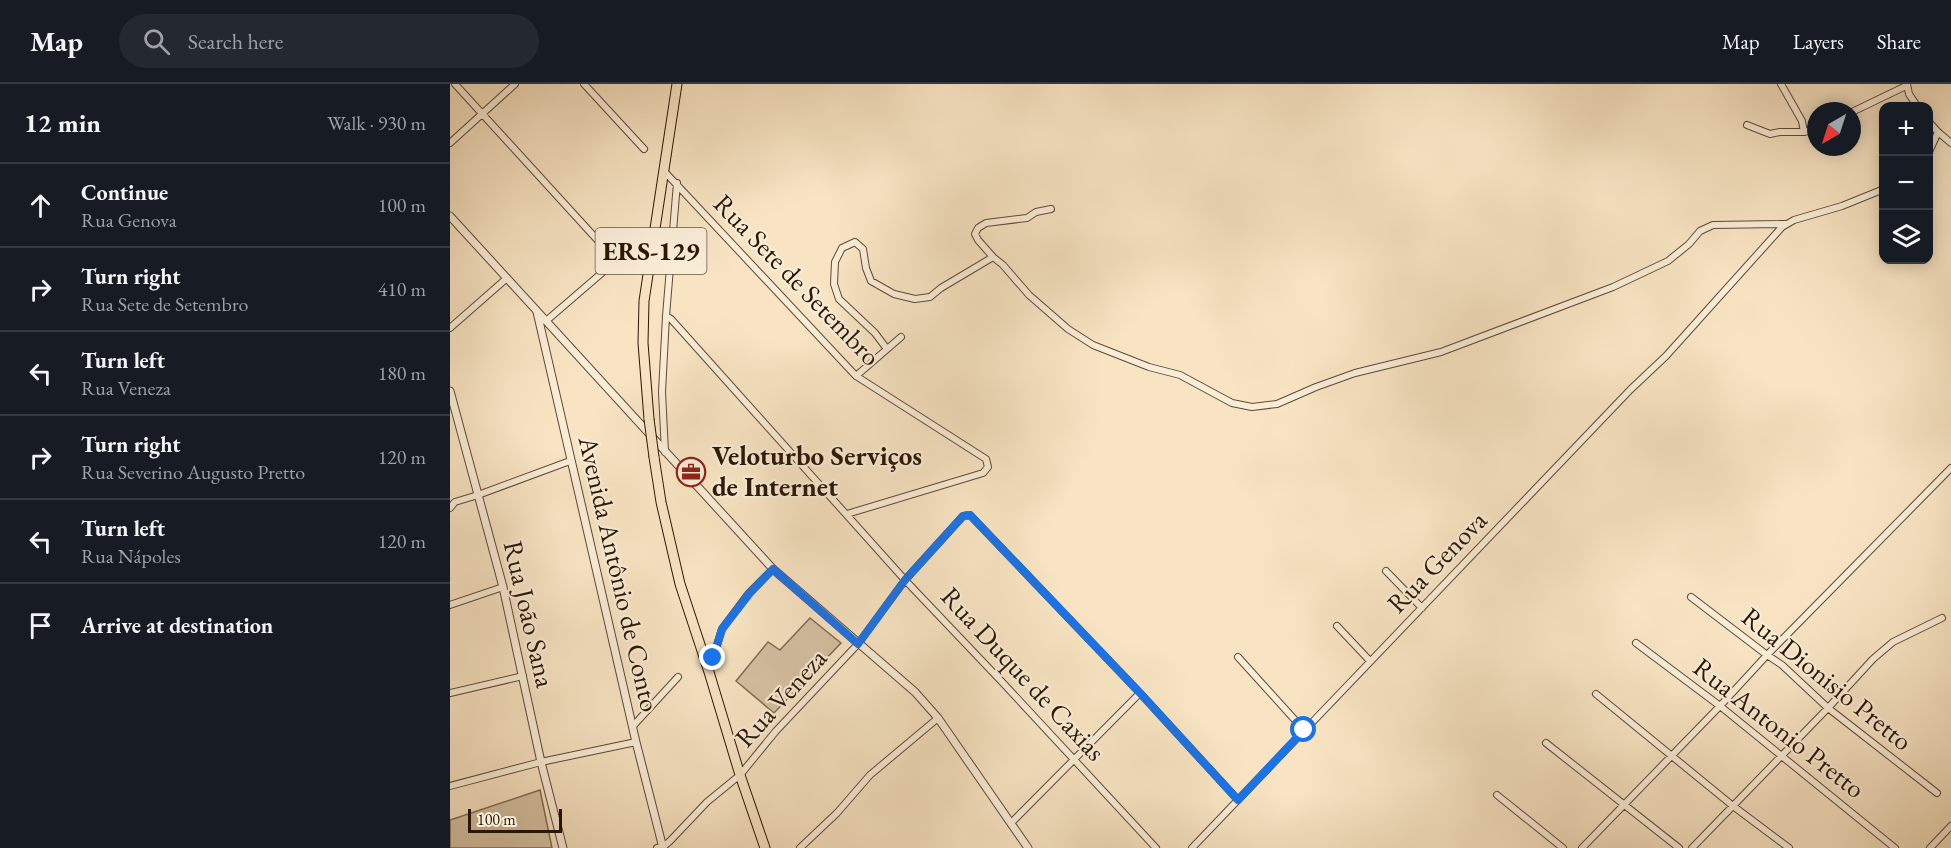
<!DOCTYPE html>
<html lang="en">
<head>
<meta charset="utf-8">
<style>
	:root { --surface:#171b24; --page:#242831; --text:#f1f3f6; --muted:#9ea1a6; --line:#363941 }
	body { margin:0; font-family:"EB Garamond",serif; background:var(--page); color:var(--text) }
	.controls { position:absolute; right:18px; top:18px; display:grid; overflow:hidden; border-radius:12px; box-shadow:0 3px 15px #0003 }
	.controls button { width:54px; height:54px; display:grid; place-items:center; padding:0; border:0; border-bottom:2px solid var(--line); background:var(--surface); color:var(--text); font:30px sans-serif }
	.compass { position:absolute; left:1357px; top:18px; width:54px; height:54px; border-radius:50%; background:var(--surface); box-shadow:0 3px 15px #0003; rotate:219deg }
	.scale { position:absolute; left:18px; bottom:15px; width:94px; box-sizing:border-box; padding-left:6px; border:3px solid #2a1704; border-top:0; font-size:16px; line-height:21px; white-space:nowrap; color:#2a1704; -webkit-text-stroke:4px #faedd8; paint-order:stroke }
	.stop { position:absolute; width:18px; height:18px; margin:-14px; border:4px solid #1a73e8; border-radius:50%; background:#fff }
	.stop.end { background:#1a73e8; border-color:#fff; box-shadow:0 2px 6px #0008 }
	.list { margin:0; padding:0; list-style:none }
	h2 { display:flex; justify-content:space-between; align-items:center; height:78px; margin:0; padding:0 24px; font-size:26px }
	h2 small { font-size:20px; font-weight:400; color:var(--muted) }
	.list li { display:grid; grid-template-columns:39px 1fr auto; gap:18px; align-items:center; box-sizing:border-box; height:84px; padding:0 24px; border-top:2px solid var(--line) }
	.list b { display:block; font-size:22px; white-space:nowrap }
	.list p { margin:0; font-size:20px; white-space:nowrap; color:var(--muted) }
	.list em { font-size:20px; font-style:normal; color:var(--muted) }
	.icon { flex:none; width:33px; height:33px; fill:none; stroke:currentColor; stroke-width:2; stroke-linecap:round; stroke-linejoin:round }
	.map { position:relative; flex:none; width:1501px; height:764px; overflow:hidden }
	header { display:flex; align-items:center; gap:36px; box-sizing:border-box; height:84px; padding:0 30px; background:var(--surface); border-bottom:2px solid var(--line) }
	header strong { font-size:28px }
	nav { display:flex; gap:33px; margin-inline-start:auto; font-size:21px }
	.search { width:420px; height:54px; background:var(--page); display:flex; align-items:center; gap:15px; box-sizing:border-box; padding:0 21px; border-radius:33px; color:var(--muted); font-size:22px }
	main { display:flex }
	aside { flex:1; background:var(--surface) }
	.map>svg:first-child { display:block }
</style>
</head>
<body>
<header>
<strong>Map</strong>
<div class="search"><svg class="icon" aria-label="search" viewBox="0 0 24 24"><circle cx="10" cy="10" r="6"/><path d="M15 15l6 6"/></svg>Search here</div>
<nav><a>Map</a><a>Layers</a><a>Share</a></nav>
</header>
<main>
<aside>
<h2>12 min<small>Walk · 930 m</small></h2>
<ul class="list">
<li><svg class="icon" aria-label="ahead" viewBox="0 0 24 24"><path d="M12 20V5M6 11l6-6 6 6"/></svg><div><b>Continue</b><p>Rua Genova</p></div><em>100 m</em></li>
<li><svg class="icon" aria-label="right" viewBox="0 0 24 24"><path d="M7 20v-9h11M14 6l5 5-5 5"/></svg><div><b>Turn right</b><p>Rua Sete de Setembro</p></div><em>410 m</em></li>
<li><svg class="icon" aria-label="left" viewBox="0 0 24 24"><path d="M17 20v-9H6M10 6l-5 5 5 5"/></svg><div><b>Turn left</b><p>Rua Veneza</p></div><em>180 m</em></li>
<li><svg class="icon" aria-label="right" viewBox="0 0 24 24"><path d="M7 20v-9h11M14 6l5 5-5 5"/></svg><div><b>Turn right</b><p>Rua Severino Augusto Pretto</p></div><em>120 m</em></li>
<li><svg class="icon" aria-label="left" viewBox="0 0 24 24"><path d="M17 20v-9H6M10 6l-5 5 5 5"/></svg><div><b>Turn left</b><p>Rua Nápoles</p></div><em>120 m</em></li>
<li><svg class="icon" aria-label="arrive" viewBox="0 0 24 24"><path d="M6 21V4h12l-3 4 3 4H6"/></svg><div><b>Arrive at destination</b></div></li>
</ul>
</aside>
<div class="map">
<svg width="1501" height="764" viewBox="0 0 1501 764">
	<rect width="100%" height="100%" fill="#f8e4c3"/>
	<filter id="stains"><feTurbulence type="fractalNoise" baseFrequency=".00333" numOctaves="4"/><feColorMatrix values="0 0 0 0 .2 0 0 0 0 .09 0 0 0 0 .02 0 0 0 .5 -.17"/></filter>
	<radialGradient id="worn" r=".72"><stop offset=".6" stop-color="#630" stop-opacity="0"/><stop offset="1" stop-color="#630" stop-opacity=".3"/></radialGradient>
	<path fill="#d5c1a3" stroke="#806c54" stroke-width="1.5" d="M360,534L391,559L324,629L286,597L318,558L330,566Z
		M90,706L102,764H0V736Z"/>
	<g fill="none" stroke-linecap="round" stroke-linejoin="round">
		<g stroke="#5e4a34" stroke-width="8">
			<path id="minor" d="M5,0L152,161C157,172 157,178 153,188L96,237
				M134,0L194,65
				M1331,0L1352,37L1354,48
				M1457,0L1459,10L1467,22
				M1402,28L1456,2
				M1478,37L1488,48L1501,59
				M1297,41L1320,50L1330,48H1354L1366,45
				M0,59L65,0
				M1478,70L1488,48
				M213,86L406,292L536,375L538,383L533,389L397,430
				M601,125L586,128L577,134L536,139L528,144L525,150L528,156L543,173L553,181L579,211L618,245L643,261L699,283L730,291L782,319L802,323L827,320L866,303L905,289L991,268L1163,203L1218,177L1239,160L1250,147L1263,141L1336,140
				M216,232L221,235L455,496L553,599L706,764
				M0,244L57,194
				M437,265L425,249L389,215L384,200L385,178L392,164L405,158L413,165L416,184L421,197L444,210L465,215L480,213L491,204L543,173
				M406,292L451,253
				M215,368L212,308L216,232L227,99
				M0,424L5,418L28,411L120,377
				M936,487L972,524
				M1241,513L1317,571L1332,581L1378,624L1487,709
				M0,521L53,503
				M887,542L920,577
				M1186,559L1270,622L1445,764
				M788,573L854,646
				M259,587L272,545L299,509L323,485
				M0,609L73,592
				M1146,610L1283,722L1339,764
				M183,642L228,593
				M1096,659L1229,764
				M0,702L91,678L186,658
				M1047,711L1113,764
				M561,739L690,609
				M207,764L213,763L220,757L257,718L290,691L326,647L408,560L455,496L513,432L520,431L690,609L788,716
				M350,764L387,729L420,691L488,634
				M742,764L1180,306L1216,272L1332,143L1344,136L1392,122L1434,105
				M1132,764L1270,622L1317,571L1501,384
				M1242,764L1378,624L1423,575L1443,558L1492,534
				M1480,764L1501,742"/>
		</g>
		<g stroke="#5e4a34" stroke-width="9">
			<path id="tertiary" d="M0,132L323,485L465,608L488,634L578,764
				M87,228L186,658L213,764
				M0,307L53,503L91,678L113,764"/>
		</g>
		<g stroke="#2a1704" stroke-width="11">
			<path id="primary" d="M199,335L193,259L194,217L227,0
				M204,373L211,418L230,500L259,588L290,691L315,764"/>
		</g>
		<use href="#minor" stroke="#faedd8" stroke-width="6"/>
		<use href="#tertiary" stroke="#faedd8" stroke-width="7"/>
		<use href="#primary" stroke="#f8e4c3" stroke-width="9"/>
		<g stroke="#2a1704" stroke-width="11" stroke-linecap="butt">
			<path id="primary-bridge" d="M199,335L204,373"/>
		</g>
		<use href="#primary-bridge" stroke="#f8e4c3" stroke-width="9"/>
	</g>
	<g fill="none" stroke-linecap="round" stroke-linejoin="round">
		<path stroke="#1a73e8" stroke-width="8" d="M263,574L272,545L300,509L323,485L408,560L455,496L513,432L520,431L690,609L788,716L854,646"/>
	</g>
	<defs>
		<g id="office-ring" transform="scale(1.5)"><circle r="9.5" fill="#faedd8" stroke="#8f2418" stroke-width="1.5"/><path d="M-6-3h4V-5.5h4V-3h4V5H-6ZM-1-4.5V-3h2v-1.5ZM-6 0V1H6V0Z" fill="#8f2418"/></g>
	</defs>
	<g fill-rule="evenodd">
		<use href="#office-ring" x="241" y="388"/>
	</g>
	<g text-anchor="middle" stroke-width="4.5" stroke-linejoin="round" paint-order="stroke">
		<rect fill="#faedd8" stroke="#685744" stroke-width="1.5" x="145.5" y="144" width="111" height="46" rx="4.5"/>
		<g font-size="26" font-weight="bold" fill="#2a1704">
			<text x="201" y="176">ERS-129</text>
		</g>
		<g font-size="27" fill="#2a1704" stroke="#faedd8">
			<text transform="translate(347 196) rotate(46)" y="9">Rua Sete de Setembro</text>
			<text transform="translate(987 478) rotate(-46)" y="9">Rua Genova</text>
			<text transform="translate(169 490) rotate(77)" y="9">Avenida Antônio de Conto</text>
			<text transform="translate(79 530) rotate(77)" y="9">Rua João Sana</text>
			<text transform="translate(573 590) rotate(47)" y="9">Rua Duque de Caxias</text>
			<text transform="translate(1377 595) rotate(39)" y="9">Rua Dionisio Pretto</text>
			<text transform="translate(331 614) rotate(-48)" y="9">Rua Veneza</text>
			<text transform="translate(1329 644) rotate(38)" y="9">Rua Antonio Pretto</text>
		</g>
		<g font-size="27" font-weight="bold" fill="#2a1704" stroke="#faedd8" text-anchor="start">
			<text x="262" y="381">Veloturbo Serviços<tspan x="262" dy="31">de Internet</tspan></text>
		</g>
	</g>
	<rect width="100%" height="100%" filter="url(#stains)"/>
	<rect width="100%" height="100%" fill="url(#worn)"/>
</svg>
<div class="controls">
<button>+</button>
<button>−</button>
<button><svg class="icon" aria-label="layers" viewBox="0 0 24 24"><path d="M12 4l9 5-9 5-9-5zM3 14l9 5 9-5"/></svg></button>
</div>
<svg class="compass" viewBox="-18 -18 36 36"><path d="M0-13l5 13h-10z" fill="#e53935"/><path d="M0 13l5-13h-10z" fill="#9ea1a6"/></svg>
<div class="scale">100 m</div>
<div class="stop" style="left:854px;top:646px"></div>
<div class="stop end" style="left:263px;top:574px"></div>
</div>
</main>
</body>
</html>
